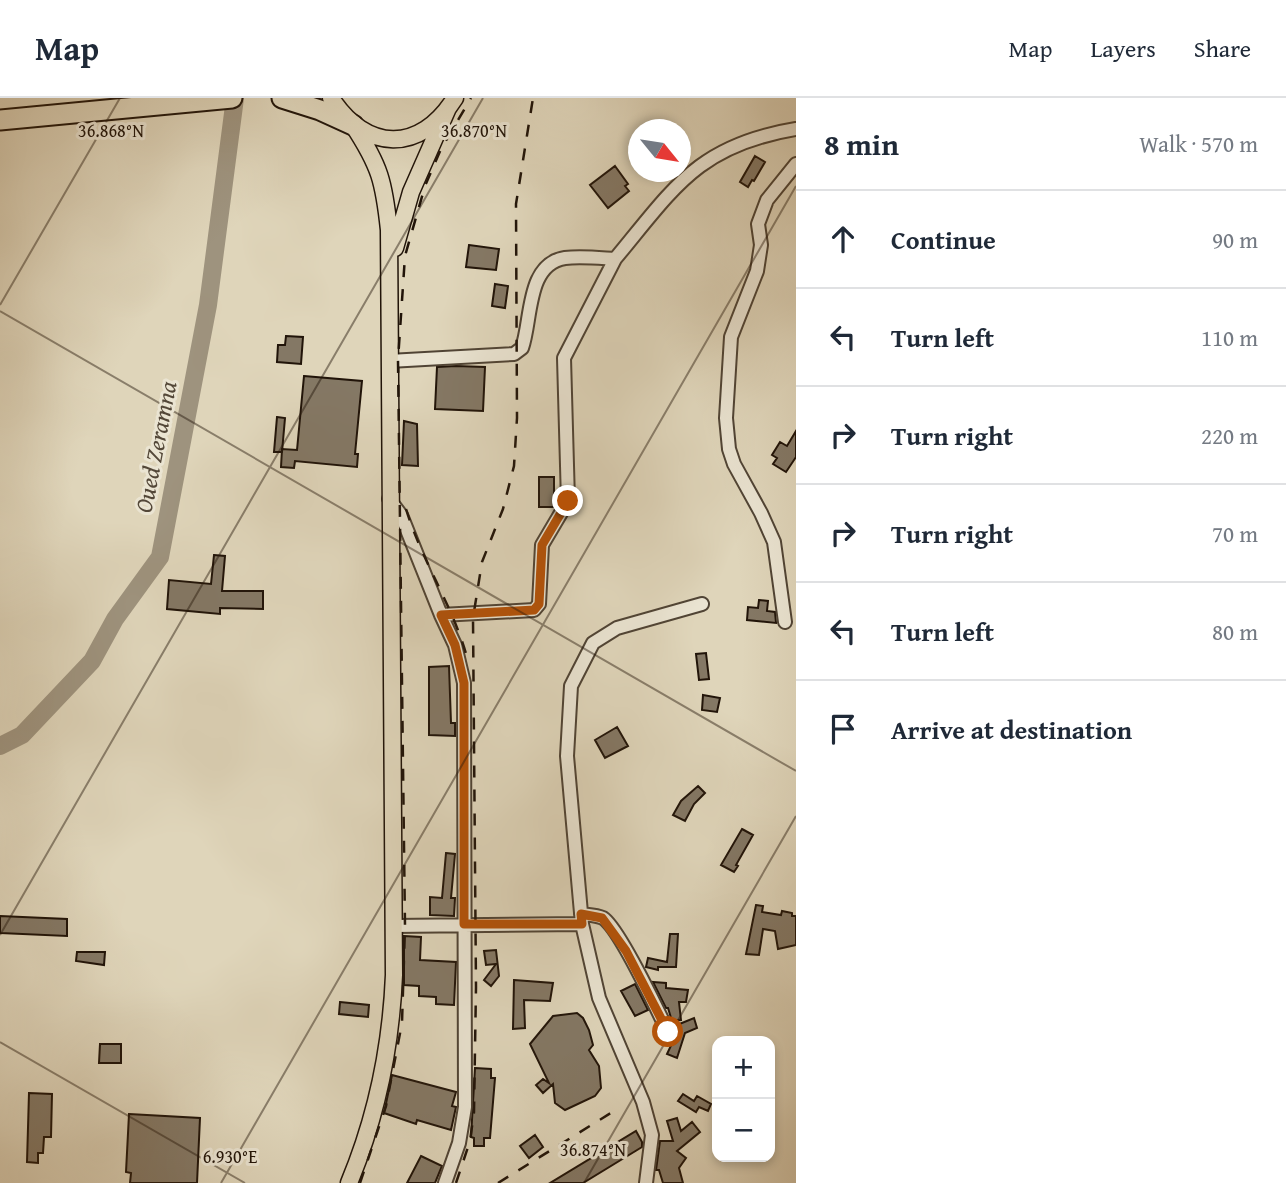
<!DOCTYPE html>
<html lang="en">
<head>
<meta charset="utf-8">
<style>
	:root { --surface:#fff; --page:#f2f2f3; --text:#1f2937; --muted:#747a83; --line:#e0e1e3 }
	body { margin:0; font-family:"Gentium Book Plus",serif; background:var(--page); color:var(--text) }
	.controls { position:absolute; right:21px; bottom:21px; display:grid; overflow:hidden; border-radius:14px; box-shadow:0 4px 10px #0003 }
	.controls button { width:63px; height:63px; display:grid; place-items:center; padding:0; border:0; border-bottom:2px solid var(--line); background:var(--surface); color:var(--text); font:35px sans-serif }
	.compass { position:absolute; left:628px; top:21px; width:63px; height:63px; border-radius:50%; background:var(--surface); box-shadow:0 4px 10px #0003; rotate:120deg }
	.stop { position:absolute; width:21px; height:21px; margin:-16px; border:5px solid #b45309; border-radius:50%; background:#fff }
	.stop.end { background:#b45309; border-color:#fff; box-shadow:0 2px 7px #0008 }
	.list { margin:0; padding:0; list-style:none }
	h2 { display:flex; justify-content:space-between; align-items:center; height:91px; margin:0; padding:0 28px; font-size:30px }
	h2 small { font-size:23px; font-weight:400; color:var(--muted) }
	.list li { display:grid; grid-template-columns:46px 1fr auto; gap:21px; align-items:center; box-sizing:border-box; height:98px; padding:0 28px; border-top:2px solid var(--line) }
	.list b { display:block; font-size:26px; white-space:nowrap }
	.list em { font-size:23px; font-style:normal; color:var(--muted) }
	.icon { flex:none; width:38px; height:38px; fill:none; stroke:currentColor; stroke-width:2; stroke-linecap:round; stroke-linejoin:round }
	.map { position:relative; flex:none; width:796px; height:1085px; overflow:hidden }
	header { display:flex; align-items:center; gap:42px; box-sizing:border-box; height:98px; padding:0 35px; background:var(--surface); border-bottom:2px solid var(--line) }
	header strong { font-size:33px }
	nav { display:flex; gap:38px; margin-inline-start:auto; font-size:24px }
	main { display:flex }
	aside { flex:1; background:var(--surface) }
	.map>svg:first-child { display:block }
</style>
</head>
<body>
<header>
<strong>Map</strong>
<nav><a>Map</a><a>Layers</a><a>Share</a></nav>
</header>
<main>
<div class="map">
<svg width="796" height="1085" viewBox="0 0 796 1085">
	<rect width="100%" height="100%" fill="#dfd5ba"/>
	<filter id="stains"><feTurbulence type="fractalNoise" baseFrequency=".00286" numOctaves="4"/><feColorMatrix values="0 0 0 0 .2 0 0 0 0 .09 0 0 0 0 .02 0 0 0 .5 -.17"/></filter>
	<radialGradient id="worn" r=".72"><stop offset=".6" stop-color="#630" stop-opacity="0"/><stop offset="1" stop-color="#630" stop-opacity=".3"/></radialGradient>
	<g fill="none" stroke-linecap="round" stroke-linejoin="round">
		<path stroke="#9e937e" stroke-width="18" d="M0,648L22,637L92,563L115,521L160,459L208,207L235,0"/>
	</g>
	<path fill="#847865" stroke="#211409" stroke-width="2" d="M755,58L765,64L754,83L752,82L748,89L740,84Z
		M615,68L628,86L625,88L629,93L608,110L590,87Z
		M469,147L499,151L496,172L466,169Z
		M495,186L508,188L505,210L492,208Z
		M286,238L303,239L301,266L277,264L278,247H285Z
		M456,268L485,269L483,313L435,311L437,269Z
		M304,278L362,283L355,356H358L357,369L295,363L294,370L281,369L282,351L297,352Z
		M277,319L285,320L282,354H274Z
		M404,323L417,326L418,368L402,367Z
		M796,333V359L786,374L773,366L777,360L772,357L780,344L787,348Z
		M539,379H554V409H539Z
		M214,457L225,458L222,493H263V511L220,510V516L167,511L169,482L211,486Z
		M759,502L768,503L767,513L775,514L776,525L747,522L748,509L758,510Z
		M706,555L709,581L699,582L696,556Z
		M449,568L451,625H455V638L429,637V569Z
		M703,597L720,600L717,614L702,612Z
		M617,629L628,648L605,660L595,642Z
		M698,688L705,695L694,706L685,723L673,717L681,703Z
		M742,731L753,737L736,767L738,768L734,774L721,767Z
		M446,755L455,756L451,800H455L454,818L430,817V799L442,800Z
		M756,807L763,808L762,814L781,817L782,813L792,815V818H796V847L778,851L775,833L763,831L759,857L746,856Z
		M0,818L67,821V838L0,835Z
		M670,836H678L676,869H658V872L646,869L648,860L667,864Z
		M404,838L421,839L420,862L456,864L454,907L436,906V899L419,898V888L404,887Z
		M496,852L499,878L491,888L484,882L496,866L486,867L484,853Z
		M77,854H105L104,867L76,863Z
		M514,882L553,885L550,903L524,902L525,930L513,931Z
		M653,884L666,885V890L688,892L686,904H679L681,922L672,923L668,910H666Z
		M635,886L648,912L635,918L621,893Z
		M340,904L369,907L368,919L339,916Z
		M577,915L583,920L589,932L593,947L589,952L599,968L601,990L595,998L565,1012L555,1005L553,986L543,995L536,987L543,981L549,985L530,946L553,918Z
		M694,920L697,930L685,935L677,960L667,956L677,935V927Z
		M100,946H121V965H99Z
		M475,970L491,971V980H495L490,1040H484V1048H474V1040L471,1039Z
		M392,977L456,994L452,1008L456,1009L451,1032L417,1022L416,1026L384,1015Z
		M29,995L52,996L51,1039H44L43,1055H38V1065L27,1064Z
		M683,996L694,1003L697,998L711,1006L708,1013L699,1009L696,1014L678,1003Z
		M129,1016L200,1020L197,1085H130L131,1075L126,1074Z
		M677,1020L681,1033L692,1024L700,1034L677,1053L686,1060L679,1070L683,1085H663L659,1072H656L660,1043H673L667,1023Z
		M636,1033L642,1044V1049L583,1085H550Z
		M535,1037L543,1049L529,1060L520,1048Z
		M421,1058L442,1068L435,1085H407Z"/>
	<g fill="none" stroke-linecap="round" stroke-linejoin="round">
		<g stroke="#504435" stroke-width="16">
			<path id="minor" d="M389,263L514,256L522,250C532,222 526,166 565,160C581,158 599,160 615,161C674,90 698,47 796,31
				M389,401L401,417L441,517L455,547L464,585L465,1009L459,1045L445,1085
				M441,517L534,512L539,506L542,447L568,403L564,260L615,161
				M785,524L774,444L761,415L734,366L729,351L726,320L731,239L757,173L761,147L758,126L767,102L796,66
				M581,816C588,817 596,817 603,820C619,830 658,913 668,934
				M393,828L582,826
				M646,1085L652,1037L643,1004L599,900L582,826L567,658L571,588L593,545L617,530L702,506"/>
		</g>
		<g stroke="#211409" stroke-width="19">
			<path id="major" d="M331,0C366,54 420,56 455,0
				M395,150L411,94L448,10
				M349,1085C376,1020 391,948 394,877L389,132C384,84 380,68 353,27"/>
		</g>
		<g stroke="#211409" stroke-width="23">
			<path id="highway" d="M282,0L320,12L353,27
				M0,22L232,0"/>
		</g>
		<use href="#minor" stroke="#eae4d2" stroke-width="12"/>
		<use href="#major" stroke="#dfd5ba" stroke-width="16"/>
		<use href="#highway" stroke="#dfd5ba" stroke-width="19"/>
		<path stroke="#211409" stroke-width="2.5" stroke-dasharray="12 12" stroke-linecap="butt" d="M406,411C422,464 454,509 468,563
			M360,1085L386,1008L402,925L405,828L398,262L405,158L425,88L441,51L471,0
			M456,1085L470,1043L474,1014L476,889L473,520L482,464L503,411L514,368L517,320L516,106L533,0
			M498,1085L614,1013"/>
	</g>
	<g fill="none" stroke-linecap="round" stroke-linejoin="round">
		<path stroke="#b45309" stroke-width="9" d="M568,403L542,447L539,506L534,512L441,517L455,547L464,585V826H582L581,816L602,820L626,853L668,934"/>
	</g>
	<path fill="none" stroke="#211409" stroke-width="2" stroke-opacity="0.45" d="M0,207L120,0M0,213L796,673M0,837L483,0M0,944L245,1085M221,1085L796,88M584,1085L796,718"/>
	<g text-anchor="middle" stroke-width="6" stroke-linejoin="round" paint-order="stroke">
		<g font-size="24" font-style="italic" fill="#534738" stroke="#eae4d2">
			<text transform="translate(156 349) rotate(-79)" y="8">Oued Zeramna</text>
		</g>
	</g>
	<g font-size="18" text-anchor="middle" fill="#211409" stroke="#eae4d2" stroke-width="6" stroke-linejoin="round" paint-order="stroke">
		<text x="111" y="39">36.868°N</text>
		<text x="474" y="39">36.870°N</text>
		<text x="593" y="1058">36.874°N</text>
		<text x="230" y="1065">6.930°E</text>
	</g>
	<rect width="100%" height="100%" filter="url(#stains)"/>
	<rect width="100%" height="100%" fill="url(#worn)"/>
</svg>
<div class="controls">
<button>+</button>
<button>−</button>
</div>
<svg class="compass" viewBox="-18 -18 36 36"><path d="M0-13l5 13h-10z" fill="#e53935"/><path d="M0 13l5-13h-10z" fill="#747a83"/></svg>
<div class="stop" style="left:668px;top:934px"></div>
<div class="stop end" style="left:568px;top:403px"></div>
</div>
<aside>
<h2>8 min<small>Walk · 570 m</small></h2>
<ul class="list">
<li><svg class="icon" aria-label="ahead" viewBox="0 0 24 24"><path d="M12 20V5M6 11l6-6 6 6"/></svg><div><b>Continue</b></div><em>90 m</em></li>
<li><svg class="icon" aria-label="left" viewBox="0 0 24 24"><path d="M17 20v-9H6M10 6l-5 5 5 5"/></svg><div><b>Turn left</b></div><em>110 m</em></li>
<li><svg class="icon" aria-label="right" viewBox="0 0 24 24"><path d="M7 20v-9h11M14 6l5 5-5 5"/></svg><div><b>Turn right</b></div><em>220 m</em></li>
<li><svg class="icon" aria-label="right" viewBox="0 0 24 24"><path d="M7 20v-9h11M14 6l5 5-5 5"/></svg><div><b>Turn right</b></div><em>70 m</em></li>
<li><svg class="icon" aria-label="left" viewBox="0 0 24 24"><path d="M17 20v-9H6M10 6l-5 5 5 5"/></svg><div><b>Turn left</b></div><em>80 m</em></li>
<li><svg class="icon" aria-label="arrive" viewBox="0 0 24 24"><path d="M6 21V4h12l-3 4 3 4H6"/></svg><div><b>Arrive at destination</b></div></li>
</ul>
</aside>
</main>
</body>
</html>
